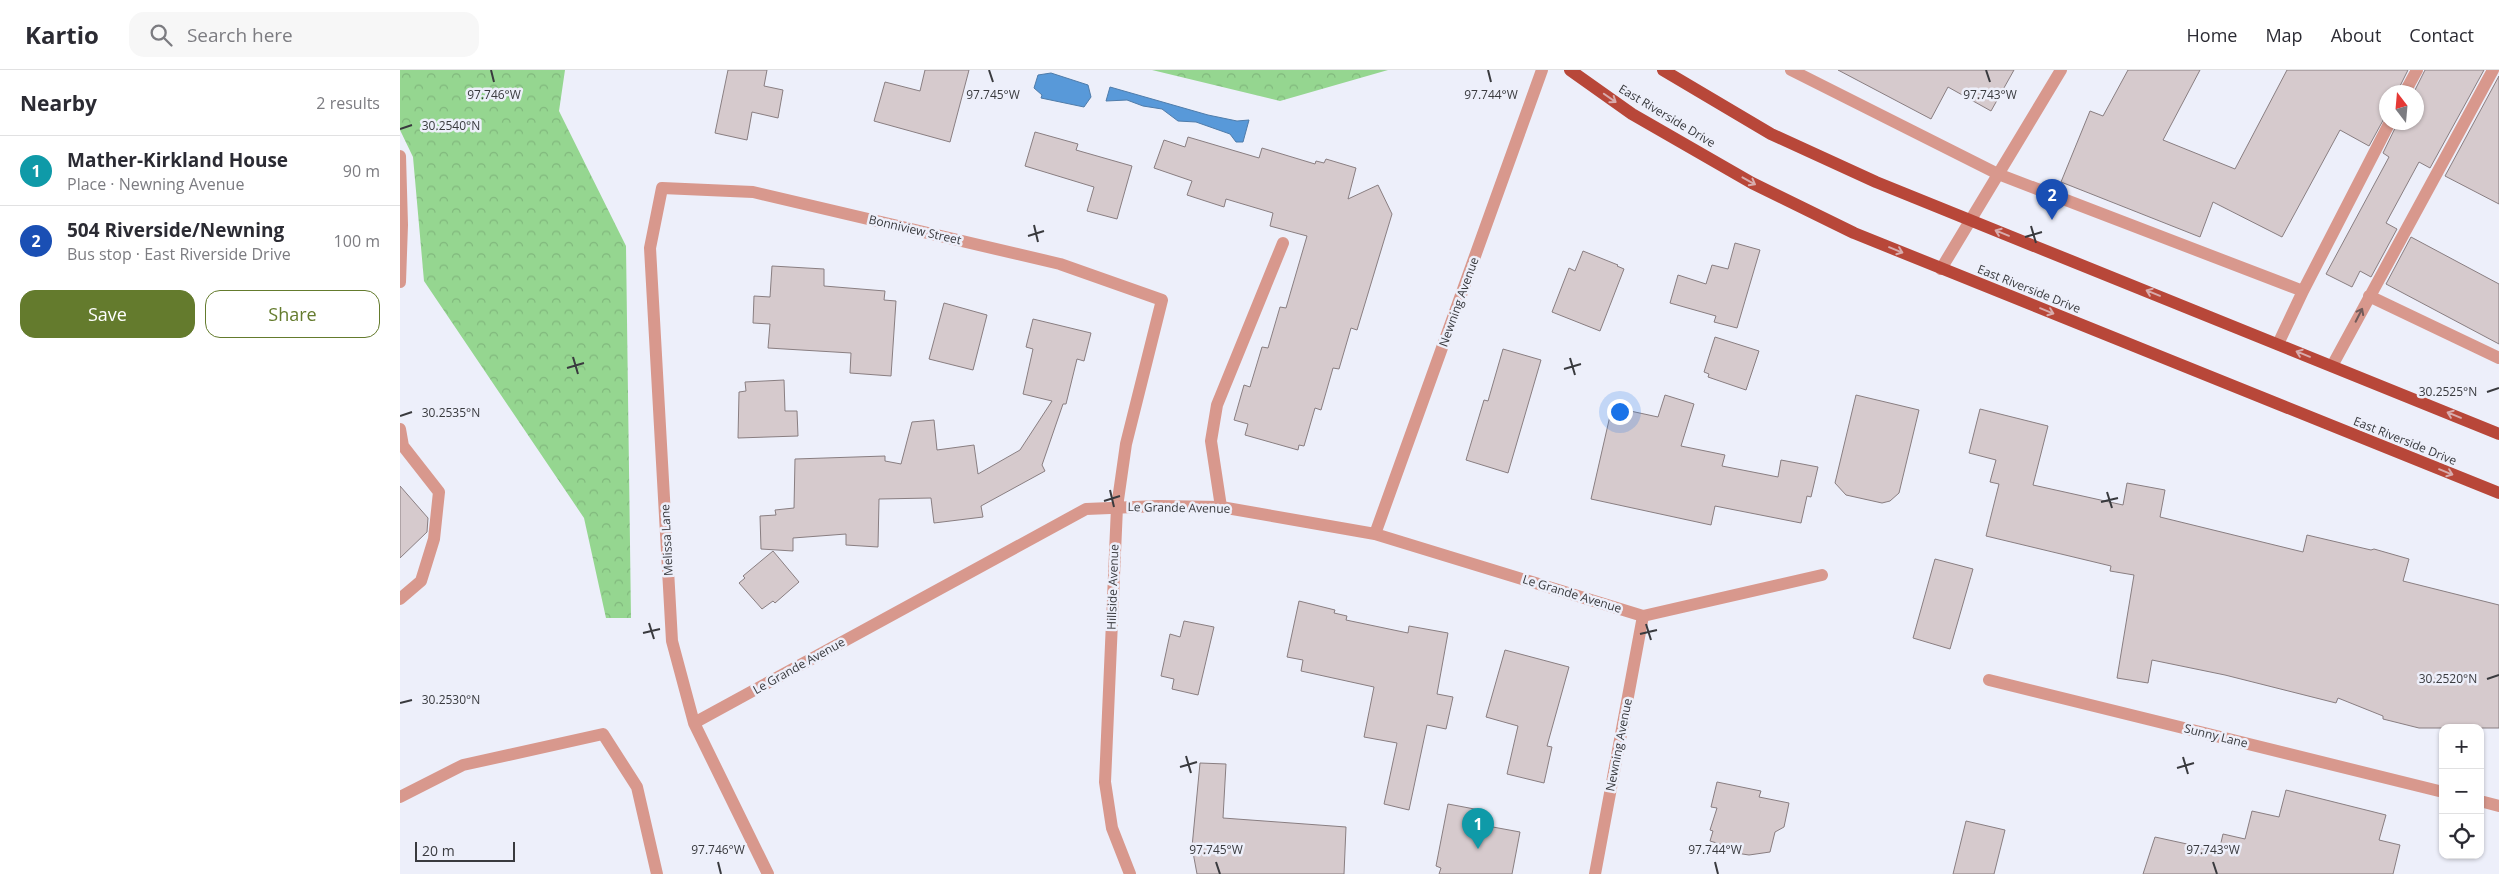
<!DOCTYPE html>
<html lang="en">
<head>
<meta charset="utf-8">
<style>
	:root { --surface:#fff; --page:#f7f7f7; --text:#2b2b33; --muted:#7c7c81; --line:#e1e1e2; --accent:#647b2d }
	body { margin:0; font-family:"Open Sans",sans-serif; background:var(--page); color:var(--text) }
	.controls { position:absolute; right:15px; bottom:15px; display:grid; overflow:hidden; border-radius:10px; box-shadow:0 1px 4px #0004 }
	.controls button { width:45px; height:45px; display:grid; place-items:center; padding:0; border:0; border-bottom:1px solid var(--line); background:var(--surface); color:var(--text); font:25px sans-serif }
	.compass { position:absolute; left:1979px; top:15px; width:45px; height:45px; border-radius:50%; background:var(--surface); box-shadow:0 1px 4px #0004; rotate:344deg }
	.scale { position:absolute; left:15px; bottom:12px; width:100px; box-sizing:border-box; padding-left:5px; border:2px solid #393a3e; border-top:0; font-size:14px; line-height:18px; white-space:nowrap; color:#393a3e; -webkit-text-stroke:4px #edeffa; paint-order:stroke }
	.you { position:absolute; left:1219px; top:341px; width:18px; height:18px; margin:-12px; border:4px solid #fff; border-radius:50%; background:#1a73e8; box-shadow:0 0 0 8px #1a73e833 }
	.badge { display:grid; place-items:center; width:32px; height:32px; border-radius:50%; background:var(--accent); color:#fff; font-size:16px; font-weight:700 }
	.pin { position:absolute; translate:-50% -41px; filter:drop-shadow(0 1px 2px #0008) }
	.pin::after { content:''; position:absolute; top:26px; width:18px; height:15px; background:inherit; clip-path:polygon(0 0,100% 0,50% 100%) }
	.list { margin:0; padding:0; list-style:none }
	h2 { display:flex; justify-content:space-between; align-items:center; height:65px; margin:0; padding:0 20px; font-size:21px }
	h2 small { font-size:16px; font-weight:400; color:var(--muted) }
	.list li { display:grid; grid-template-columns:32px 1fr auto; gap:15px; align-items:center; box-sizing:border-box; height:70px; padding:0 20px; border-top:1px solid var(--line) }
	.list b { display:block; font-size:19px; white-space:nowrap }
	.list p { margin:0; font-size:16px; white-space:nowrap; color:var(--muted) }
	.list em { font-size:16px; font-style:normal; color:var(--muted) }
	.actions { display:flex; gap:10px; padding:15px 20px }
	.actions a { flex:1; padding:11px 0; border:1px solid var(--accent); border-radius:15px; text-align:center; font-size:18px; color:var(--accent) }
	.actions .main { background:var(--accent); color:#fff }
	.icon { flex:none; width:28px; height:28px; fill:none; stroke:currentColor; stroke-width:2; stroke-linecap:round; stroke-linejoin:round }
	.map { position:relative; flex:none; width:2099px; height:804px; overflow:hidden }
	header { display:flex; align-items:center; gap:30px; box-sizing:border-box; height:70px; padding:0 25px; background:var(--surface); border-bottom:1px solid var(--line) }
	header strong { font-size:24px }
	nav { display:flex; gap:28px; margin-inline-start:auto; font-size:18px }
	.search { width:350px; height:45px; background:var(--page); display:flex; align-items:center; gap:12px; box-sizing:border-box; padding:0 18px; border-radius:15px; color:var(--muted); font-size:19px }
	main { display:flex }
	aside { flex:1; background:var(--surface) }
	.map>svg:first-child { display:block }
</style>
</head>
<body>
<header>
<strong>Kartio</strong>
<div class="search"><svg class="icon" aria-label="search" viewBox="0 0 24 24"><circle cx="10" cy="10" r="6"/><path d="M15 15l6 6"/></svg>Search here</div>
<nav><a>Home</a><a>Map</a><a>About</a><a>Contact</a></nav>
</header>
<main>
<aside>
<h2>Nearby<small>2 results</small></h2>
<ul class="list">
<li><span class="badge" style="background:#0f9aa8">1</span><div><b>Mather-Kirkland House</b><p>Place · Newning Avenue</p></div><em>90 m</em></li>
<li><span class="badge" style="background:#1a4fb4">2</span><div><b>504 Riverside/Newning</b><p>Bus stop · East Riverside Drive</p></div><em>100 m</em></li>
</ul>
<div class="actions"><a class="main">Save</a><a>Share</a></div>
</aside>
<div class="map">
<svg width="2099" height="804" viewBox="0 0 2099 804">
	<defs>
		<pattern id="forest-crowns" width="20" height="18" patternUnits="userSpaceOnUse" patternTransform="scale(1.25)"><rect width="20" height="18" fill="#95d690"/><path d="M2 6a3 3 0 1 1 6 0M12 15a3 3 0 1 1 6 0" fill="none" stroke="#81b87d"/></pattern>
	</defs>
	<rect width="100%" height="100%" fill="#edeffa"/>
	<path fill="url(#forest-crowns)" d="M0,0H165L159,41L226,176L231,548H206L184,448L24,211L13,87L0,60Z
		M752,0H988L880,31Z"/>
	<path fill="#5899d9" stroke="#4f7caa" d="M651,3L688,15L691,27L684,37L641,28L642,25L634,18L638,5Z
		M710,17L808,45L837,51L849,50L843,72H836L830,64L796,52L778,51L762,39L743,36L727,30L706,31Z"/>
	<path fill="#d6cacd" stroke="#897e81" d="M328,0H367L364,16L383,20L378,48L352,42L347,70L315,63Z
		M525,0H569L550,72L474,51L485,12L520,21Z
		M1438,0H1614L1591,41L1548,17L1531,49Z
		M1728,0H1800L1763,70L1835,99L1887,0H2008L1997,22H1986V45L1969,76L1940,60L1882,167L1813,132L1800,167L1661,112L1690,41L1703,46Z
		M2025,0H2084L2030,98L2019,92L1986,153L1997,159L1971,207L1960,201L1952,217L1926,204L1989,87L1983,83L1998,52H2016V22H2014Z
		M2099,6V134L2045,106Z
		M635,62L678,74L676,80L732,96L717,149L687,141L694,117L625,96Z
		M788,67L859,88L862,78L915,94L916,91L924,93L926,89L956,98L948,129L978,115L992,144L957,260L951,258L939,299L933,298L921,340L915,338L904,376L899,375L898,380L845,365L848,354L834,350L844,315L850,317L862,277L868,278L880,237L886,238L907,166L870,156L873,143L826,129L824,137L787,125L792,111L754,98L764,70L785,77Z
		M2011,167L2099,214V274L1986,214Z
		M1335,173L1360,180L1337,258L1314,252L1316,246L1270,233L1278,205L1306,214L1312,195L1328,199Z
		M1183,181L1218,195L1217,196L1224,199L1200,261L1152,242L1169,198L1175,201Z
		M372,196L424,199V216L485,221L484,230L496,231L491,306L450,303L451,283L368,278L370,254L353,253L354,226L370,227Z
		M544,233L587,245L573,300L529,289Z
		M633,249L691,263L684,291L677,289L666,334H663L642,395L645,401L581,436L583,447L534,453L531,428L479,429L478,477L446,475V464L393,468V481L361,479L360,446L376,445L375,440L394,438L395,389L485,386V391L501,394L512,352L534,350L537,380L574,375L578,404L620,380L652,331L623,324L633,279L626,277Z
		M1315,267L1359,281L1346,320L1308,307L1309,304L1304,302Z
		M1103,279L1141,290L1108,403L1066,390L1084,330L1088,331Z
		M384,310L385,341H397L398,366L338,368L339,322L346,321L345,312Z
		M1265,325L1294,334L1281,376L1325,385L1322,396L1378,407L1381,390L1418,397L1411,427L1407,426L1401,453L1315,436L1311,455L1191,429L1212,337L1258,347Z
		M1456,325L1519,340L1499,423L1490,431L1482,433L1446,425L1435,413Z
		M1580,339L1648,356L1633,415L1723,435L1727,413L1765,420L1760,447L1903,482L1907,465L1971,480L1974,479L2009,489L2003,511L2099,535V658H2019L1983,649V646L1938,628L1936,633L1825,605L1752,590L1748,613L1717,608L1734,505L1710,501L1711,496L1586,466L1599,414L1590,412L1596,390L1569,383Z
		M0,416L28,448L27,462L0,488Z
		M373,481L399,512L375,533L373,531L362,539L339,513L345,508L343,506Z
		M1535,489L1573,499L1550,579L1513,568Z
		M899,531L935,540L934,543L947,546L946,550L1008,563L1009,556L1048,563L1037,624L1053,627L1046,659L1027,655L1009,740L984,734L997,673L964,667L974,617L901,601L903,590L887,587Z
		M784,551L814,557L798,625L772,619L774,609L761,606L770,564L780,567Z
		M1105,580L1169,597L1147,676L1152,677L1144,713L1107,704L1118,656L1086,647Z
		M800,693L826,694L823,748L946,757L944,804H797L792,777Z
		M1317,712L1361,721L1359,727L1389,733L1384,757L1375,762L1370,782L1349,785L1336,783L1330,777L1310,771L1313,761L1310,760L1317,738L1311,737Z
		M1886,720L1986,745L1979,770L2000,775L1993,804H1743L1755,767L1819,781L1823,764L1845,769L1852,741L1879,747Z
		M1048,734L1085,741L1082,755L1120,762L1112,804H1039L1041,798L1036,796Z
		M1566,751L1605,760L1594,804H1553Z"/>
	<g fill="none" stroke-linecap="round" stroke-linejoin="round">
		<path stroke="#d8988d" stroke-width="12" d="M1391,0L1598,104L1903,221
			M2005,22L2017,0
			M1541,199L1661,0
			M1969,226L2099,288
			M1878,274L1903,221L1990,52
			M1932,296L2093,0
			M821,437L811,371L817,335L883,173
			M1243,546L1422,505
			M0,727L63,695L203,664L237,717L257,804"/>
		<path stroke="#d8988d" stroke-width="12" d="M0,86L2,155L0,212
			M0,359L3,376L39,422L34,469L21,511L0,529
			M975,464L1142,0
			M1589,610L2043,722
			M294,653L686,439L758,436L821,437L975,464L1243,546L1195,804
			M2080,731L2099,736
			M368,804L294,653L272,571L250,178L262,118L353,122L660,194L762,230L726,374L717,437L705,712L712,758L730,804"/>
		<path stroke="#b84739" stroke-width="12" d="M1170,0L1232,44L1352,113L1454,163L2099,423
			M1263,0L1371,64L1476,112L2099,364"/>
	</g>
	<defs><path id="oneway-shaft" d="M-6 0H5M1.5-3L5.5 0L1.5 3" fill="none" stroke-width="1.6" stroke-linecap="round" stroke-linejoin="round" transform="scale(1.25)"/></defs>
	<g stroke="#d8acad">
		<use href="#oneway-shaft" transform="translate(1210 28) rotate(35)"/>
		<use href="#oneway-shaft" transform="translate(1349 111) rotate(29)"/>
		<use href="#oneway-shaft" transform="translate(1602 163) rotate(-158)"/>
		<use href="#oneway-shaft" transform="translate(1496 180) rotate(22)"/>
		<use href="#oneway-shaft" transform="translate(1753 223) rotate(-158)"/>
		<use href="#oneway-shaft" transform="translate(1647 241) rotate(22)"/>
		<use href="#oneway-shaft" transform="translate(1903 284) rotate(-158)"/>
		<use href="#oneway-shaft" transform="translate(2054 345) rotate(-158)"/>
		<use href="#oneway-shaft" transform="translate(2046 402) rotate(22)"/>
	</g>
	<use stroke="#715b5a" href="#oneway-shaft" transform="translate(1959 245) rotate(-63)"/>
	<path fill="none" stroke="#393a3e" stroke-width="2" d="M91,0L94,12M589,0L593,12M1088,0L1091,12M1586,0L1590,12M0,59L12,55M634,155L638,172M1631,156L1636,173M628,166L644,161M1625,167L1642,162M173,287L178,304M1170,288L1175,305M167,298L184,293M1164,299L1181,294M2087,322L2099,318M0,346L12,342M710,420L714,437M1707,422L1712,438M704,431L720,426M1701,432L1718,428M249,553L254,569M1246,554L1251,570M243,563L260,559M1240,564L1257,560M2087,609L2099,605M0,633L12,630M786,686L791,703M1783,687L1788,704M780,697L797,692M1777,698L1794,693M318,792L321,804M816,792L820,804M1315,792L1318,804M1813,792L1817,804"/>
	<g text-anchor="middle" stroke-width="5" stroke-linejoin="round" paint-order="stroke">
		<g font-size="12" fill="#393a3e" stroke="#edeffa">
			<text transform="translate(1267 46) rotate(31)" y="4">East Riverside Drive</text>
			<text transform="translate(515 160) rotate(13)" y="4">Bonniview Street</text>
			<text transform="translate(1629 219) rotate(22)" y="4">East Riverside Drive</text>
			<text transform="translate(1059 232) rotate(-70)" y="4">Newning Avenue</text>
			<text transform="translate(2005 371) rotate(22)" y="4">East Riverside Drive</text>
			<text transform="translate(779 438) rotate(1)" y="4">Le Grande Avenue</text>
			<text transform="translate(267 470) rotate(-93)" y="4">Melissa Lane</text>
			<text transform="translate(713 517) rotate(-88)" y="4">Hillside Avenue</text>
			<text transform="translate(1172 524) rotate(17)" y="4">Le Grande Avenue</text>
			<text transform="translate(399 596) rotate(-29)" y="4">Le Grande Avenue</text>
			<text transform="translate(1816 666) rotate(14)" y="4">Sunny Lane</text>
			<text transform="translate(1219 675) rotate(-79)" y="4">Newning Avenue</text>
		</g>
	</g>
	<g font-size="12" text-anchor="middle" fill="#393a3e" stroke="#edeffa" stroke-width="5" stroke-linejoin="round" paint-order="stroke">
		<text x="94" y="29">97.746°W</text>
		<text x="593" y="29">97.745°W</text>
		<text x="1091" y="29">97.744°W</text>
		<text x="1590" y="29">97.743°W</text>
		<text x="51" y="60">30.2540°N</text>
		<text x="2048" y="326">30.2525°N</text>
		<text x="51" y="347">30.2535°N</text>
		<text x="2048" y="613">30.2520°N</text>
		<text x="51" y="634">30.2530°N</text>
		<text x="318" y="784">97.746°W</text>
		<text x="816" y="784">97.745°W</text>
		<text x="1315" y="784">97.744°W</text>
		<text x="1813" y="784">97.743°W</text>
	</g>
</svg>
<div class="controls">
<button>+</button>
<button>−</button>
<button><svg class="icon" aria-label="locate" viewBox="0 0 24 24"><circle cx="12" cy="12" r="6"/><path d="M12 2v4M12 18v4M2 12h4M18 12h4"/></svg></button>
</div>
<svg class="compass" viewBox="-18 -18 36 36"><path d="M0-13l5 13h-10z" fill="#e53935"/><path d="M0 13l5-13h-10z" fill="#7c7c81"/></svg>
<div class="scale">20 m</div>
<div class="you"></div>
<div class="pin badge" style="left:1078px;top:779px;background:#0f9aa8">1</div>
<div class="pin badge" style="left:1652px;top:150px;background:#1a4fb4">2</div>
</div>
</main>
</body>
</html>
